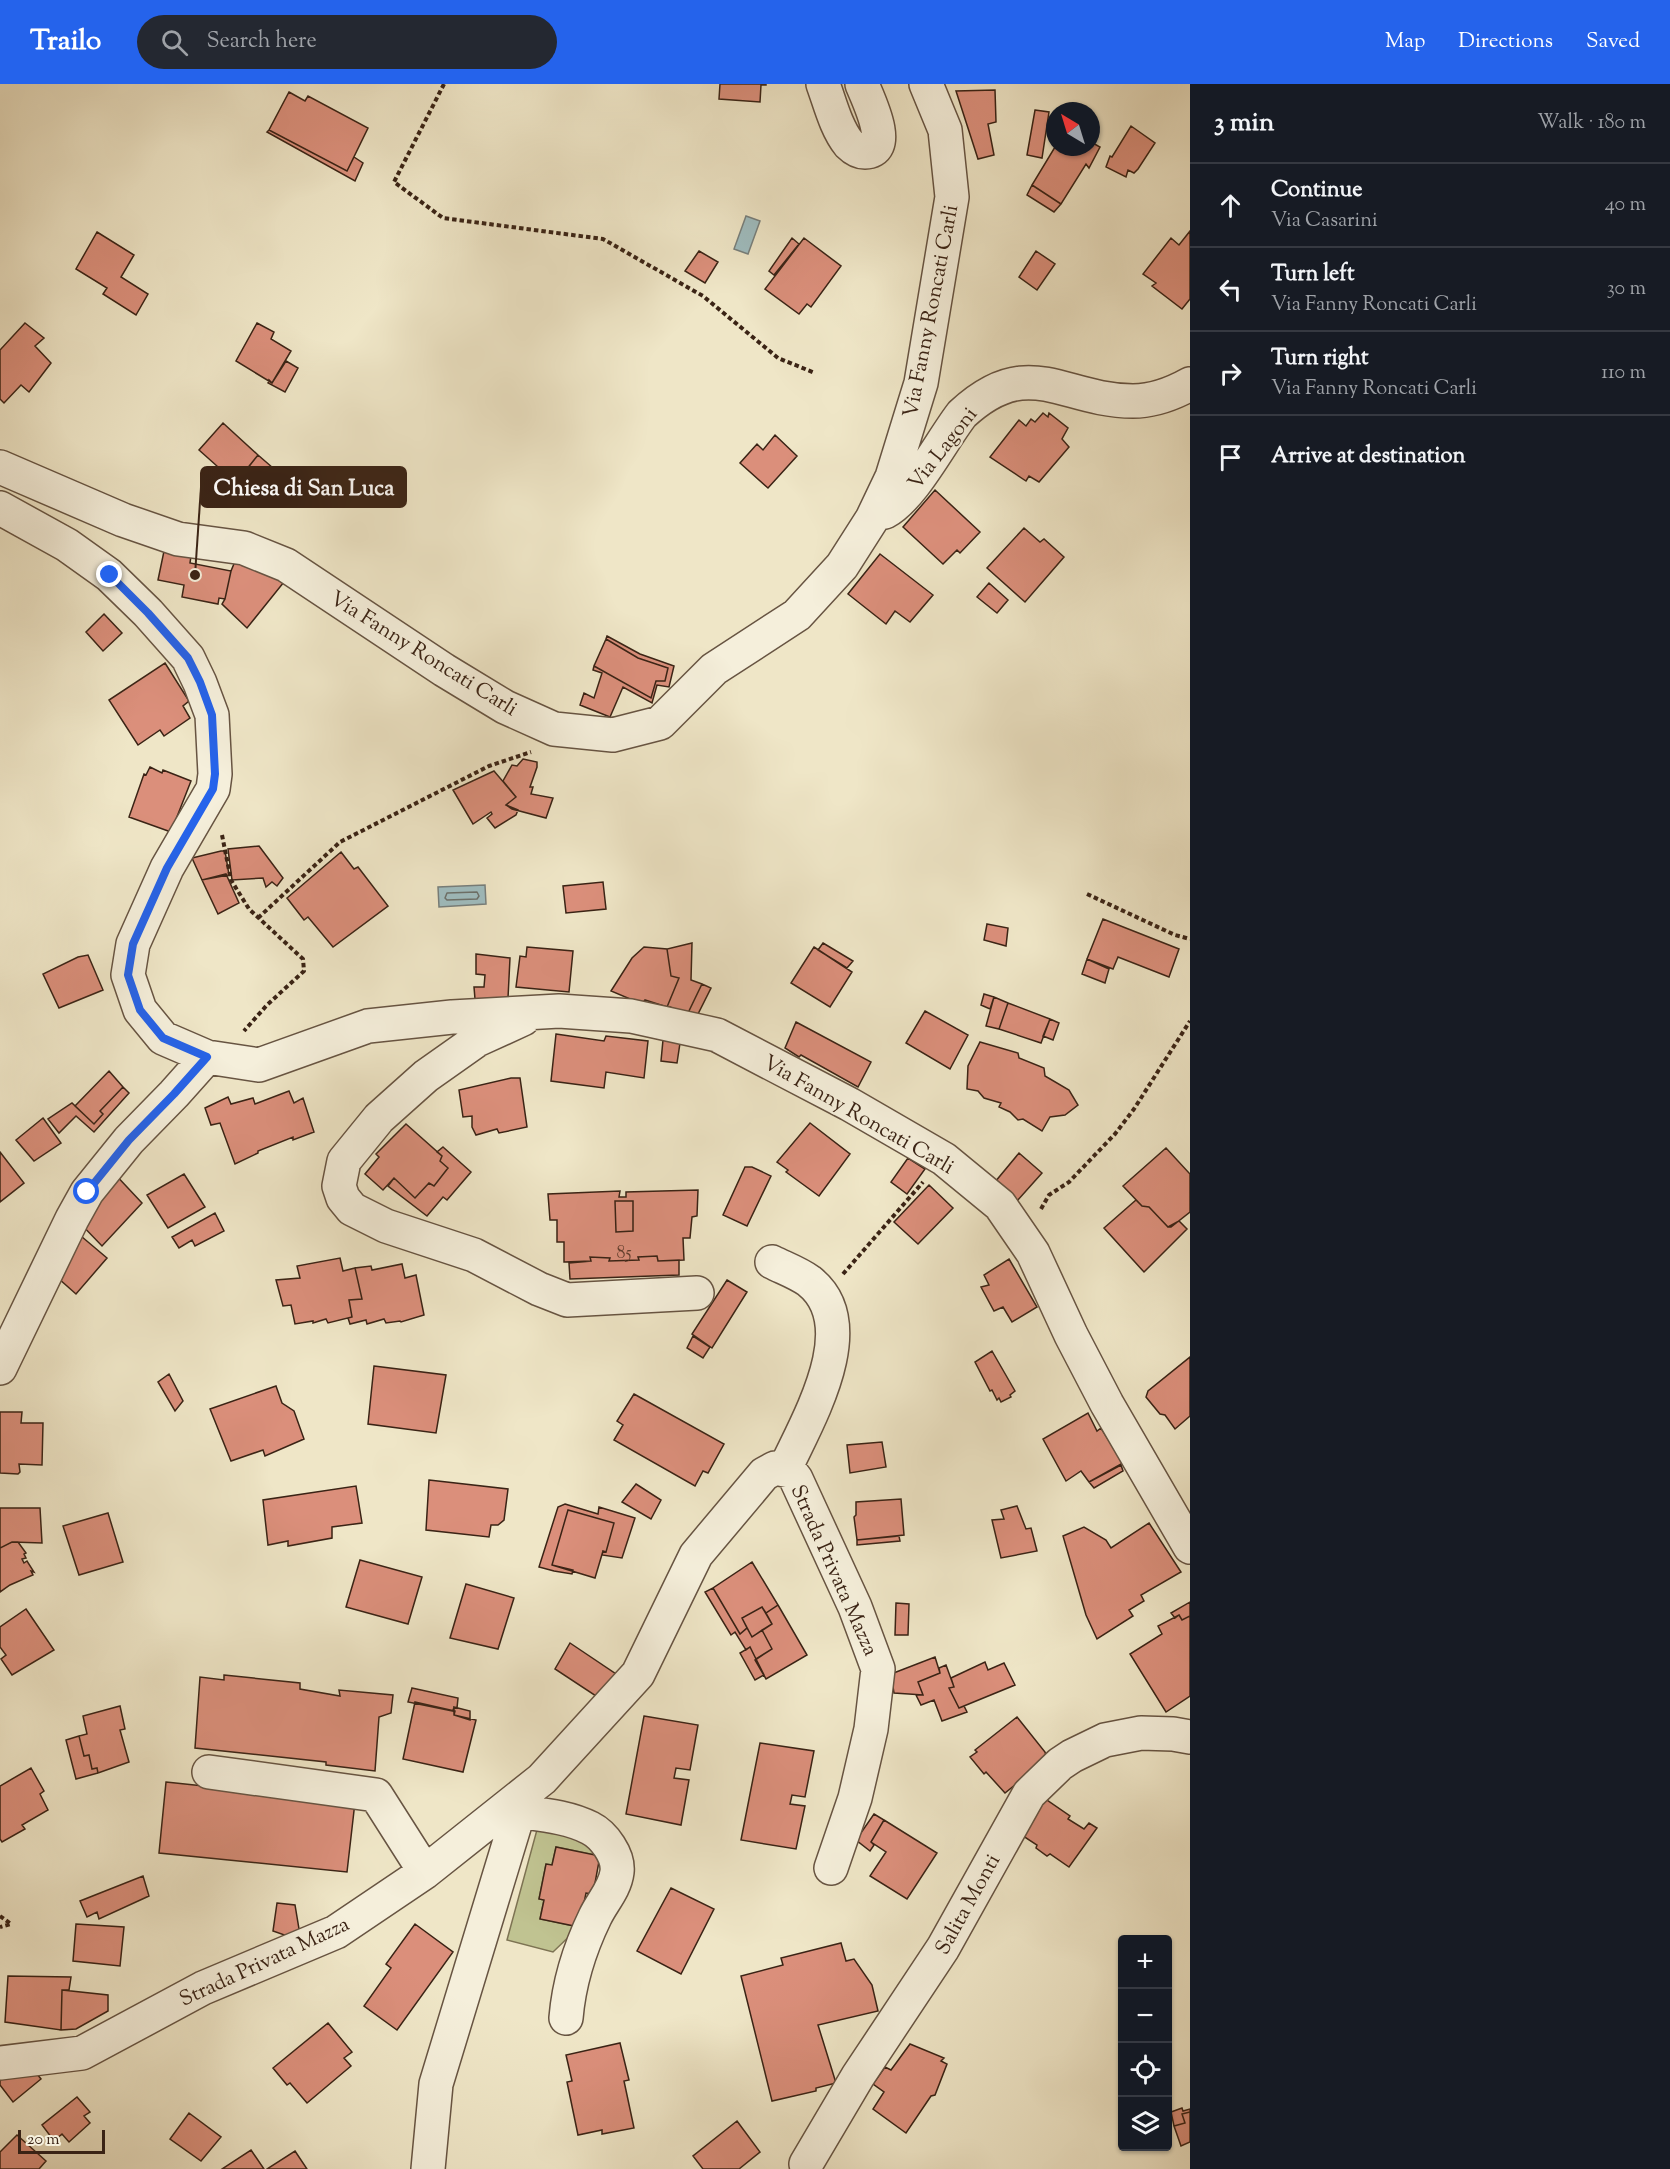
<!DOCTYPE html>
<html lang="en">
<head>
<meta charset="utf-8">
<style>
	:root { --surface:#171b24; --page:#242831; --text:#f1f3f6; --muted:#9ea1a6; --line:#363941; --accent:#2563eb }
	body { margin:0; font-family:"Sorts Mill Goudy",serif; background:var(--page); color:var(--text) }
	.controls { position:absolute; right:18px; bottom:18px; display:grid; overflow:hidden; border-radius:6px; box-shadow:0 2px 4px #0004 }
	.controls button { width:54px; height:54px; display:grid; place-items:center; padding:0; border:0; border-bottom:2px solid var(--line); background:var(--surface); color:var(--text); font:30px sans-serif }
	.compass { position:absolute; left:1046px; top:18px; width:54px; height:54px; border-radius:50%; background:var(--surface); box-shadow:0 2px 4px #0004; rotate:322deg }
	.scale { position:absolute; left:18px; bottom:15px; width:87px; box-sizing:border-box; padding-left:6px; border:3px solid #3a2315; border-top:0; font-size:16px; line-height:21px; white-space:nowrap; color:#3a2315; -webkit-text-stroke:4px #f5efdb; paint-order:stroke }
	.stop { position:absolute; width:18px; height:18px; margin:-14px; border:4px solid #2563eb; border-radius:50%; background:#fff }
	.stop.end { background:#2563eb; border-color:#fff; box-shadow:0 2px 6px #0008 }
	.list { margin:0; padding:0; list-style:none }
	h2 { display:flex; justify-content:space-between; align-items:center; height:78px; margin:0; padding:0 24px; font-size:26px }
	h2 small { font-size:20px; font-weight:400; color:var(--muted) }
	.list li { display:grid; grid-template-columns:39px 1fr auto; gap:18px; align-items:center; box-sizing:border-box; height:84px; padding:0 24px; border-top:2px solid var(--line) }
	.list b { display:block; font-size:22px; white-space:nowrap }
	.list p { margin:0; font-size:20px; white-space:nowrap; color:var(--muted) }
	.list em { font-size:20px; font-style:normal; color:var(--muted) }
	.icon { flex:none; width:33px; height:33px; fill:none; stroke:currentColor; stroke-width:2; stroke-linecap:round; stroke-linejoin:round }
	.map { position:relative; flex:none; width:1190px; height:2085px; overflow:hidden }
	header { display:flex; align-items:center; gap:36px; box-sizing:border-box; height:84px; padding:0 30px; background:var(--accent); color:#fff }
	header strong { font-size:28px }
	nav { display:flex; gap:33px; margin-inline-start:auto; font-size:21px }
	.search { width:420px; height:54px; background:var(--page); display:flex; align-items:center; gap:15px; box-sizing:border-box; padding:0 21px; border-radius:33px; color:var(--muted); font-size:22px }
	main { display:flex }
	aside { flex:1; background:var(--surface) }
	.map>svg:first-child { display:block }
</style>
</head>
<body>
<header>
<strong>Trailo</strong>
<div class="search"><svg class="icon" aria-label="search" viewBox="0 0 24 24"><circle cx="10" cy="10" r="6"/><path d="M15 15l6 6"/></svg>Search here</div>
<nav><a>Map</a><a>Directions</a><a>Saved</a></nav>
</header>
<main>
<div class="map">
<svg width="1190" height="2085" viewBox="0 0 1190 2085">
	<rect width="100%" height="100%" fill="#efe6c7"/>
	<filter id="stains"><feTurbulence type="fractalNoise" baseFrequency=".00333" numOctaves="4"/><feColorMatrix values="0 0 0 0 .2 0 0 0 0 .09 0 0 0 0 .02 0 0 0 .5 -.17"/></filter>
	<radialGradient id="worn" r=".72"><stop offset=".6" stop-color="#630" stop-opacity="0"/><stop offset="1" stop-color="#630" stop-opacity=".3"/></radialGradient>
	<path fill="#c0c391" stroke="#7d7353" stroke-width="1.5" d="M538,1742L578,1750L600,1772L556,1763L552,1781L546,1780L539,1815L544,1816L540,1835L579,1843L553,1868L507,1856Z"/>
	<path fill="#9fbdc0" stroke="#777f7c" stroke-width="1.5" d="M746,132L760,137L748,170L734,165Z
		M485,801L486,820L439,823L438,803Z"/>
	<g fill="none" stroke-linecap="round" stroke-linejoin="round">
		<path stroke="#6c706a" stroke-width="1.5" d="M477,808L479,812L477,815L447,816L445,814L447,809Z"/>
	</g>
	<path fill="#db8f7b" stroke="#3a2315" stroke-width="1.5" fill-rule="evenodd" d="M720,0H766V1H761L760,18L719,15Z
		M995,6L996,38L988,40L994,71L978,75L956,7Z
		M289,8L305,17L308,12L368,44L347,87L269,46Z
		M1035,26L1049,28L1042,74L1027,71Z
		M1131,42L1155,59L1138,85L1134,89L1128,86L1126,93L1106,83L1110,72L1112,73Z
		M269,46L347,87L354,73L363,79L355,97L267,48Z
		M1091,58L1100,63L1089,84L1086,80L1061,120L1032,101L1055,63H1091Z
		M1032,101L1061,120L1054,128L1027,111Z
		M1190,147V215L1182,225L1152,202L1156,199L1143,190L1171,154L1179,161Z
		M97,148L134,171L121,193L148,210L136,231L103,210L107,204L76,185Z
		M792,154L799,160L774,191L769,187Z
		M804,154L841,182L811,223L807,220L799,230L765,205Z
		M699,167L718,178L705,199L685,187Z
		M1036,167L1055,180L1037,206L1019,193Z
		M25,239L44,254L35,262L51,279L29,308L21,301L4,319L0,315V266Z
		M257,239L274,248L271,255L291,267L272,299L236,277Z
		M286,277L298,284L285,308L268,299L269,296L272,299Z
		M1043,329L1048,333L1049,329L1068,344L1062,355L1069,363L1039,398L1029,392L1026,397L990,373L1019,336L1026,342L1031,335L1035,338Z
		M223,339L258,371L236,399L199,366Z
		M775,351L797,372L768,404L740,379L757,360L763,366Z
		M258,371L273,384L250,408L238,396Z
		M935,406L980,448L960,469L957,466L943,480L903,443Z
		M1024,444L1040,458L1044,455L1064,473L1025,518L987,484Z
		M164,467L191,472L190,479L231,487L225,515L219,514L218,520L182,513L184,501L158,496Z
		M238,470L284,498L247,544L222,520L225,515L231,487Z
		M880,470L933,511L910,538L895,527L886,540L848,510Z
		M989,499L1008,516L997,529L977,513Z
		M104,530L122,549L103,567L86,548Z
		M607,552L640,570L674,582L669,603L657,601L652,619L623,603L610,633L580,621L584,609L594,614L602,589L593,586L594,582L651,614L656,597H665L668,584L638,574L606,555Z
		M606,555L638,574L668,584L665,597H656L651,614L594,582Z
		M165,579L189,617L183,622L190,634L164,652L160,646L138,661L109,616Z
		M523,675L537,678V683L530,703H533L531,710L553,714L546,734L512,725L506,721L516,713L503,697L512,681L517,682Z
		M150,683L162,689L163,686L191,697L171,748L129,733L144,690L146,691Z
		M494,687L516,713L506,721L518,726L516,731L495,744L487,734L492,730L491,728L473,740L453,706Z
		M259,762L283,794L277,802L272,798L266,803L263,794L232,796L228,765Z
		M221,767H225L229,791L202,796L192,774Z
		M341,768L354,785L358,783L388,822L333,863L308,833L304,836L287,814Z
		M226,790L239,819L218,830L202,796Z
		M603,798L606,825L566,829L563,802Z
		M1103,835L1179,865L1169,893L1118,873L1113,885L1087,875Z
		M987,840L1008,844L1006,862L984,856Z
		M692,859L691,896L702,900L687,931L667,923L679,894L671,892L667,865Z
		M823,859L853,877L847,884L818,866Z
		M527,863L573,867L569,908L516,903L520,872L526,873Z
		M644,863L667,865L671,892L679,894L667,923L645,916L642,920L611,907L632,874Z
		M814,863L852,888L830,923L791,899Z
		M476,870L510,874L508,914L475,915L474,903H484L485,891L476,890Z
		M88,871L103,906L59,924L43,890L78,873Z
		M1087,875L1109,885L1105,899L1082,890Z
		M702,900L711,904L695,936L670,926V923L687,931Z
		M984,910L994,913L990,925L981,921Z
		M994,913L1008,919L999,945L986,942Z
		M1008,919L1050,935L1041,959L999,945Z
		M925,927L968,951L950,985L906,959Z
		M1050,935L1059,939L1053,956L1043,952Z
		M796,938L871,978L858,1003L801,971L799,973L785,964Z
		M556,950L604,957L606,952L648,957L644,994L606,988L604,1004L551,997Z
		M663,956L680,959L677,979L661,977Z
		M980,958L1018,969L1019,974L1044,984L1045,992L1069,1006L1078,1021L1065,1031L1050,1033L1042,1047L1023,1035L1018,1036L1010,1028L999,1023L1001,1019L984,1014L978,1007L967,1005L968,982Z
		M109,987L123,1003L100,1027L103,1030L94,1040L75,1022Z
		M511,994H520L527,1043L499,1049L497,1045L476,1051L472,1043V1032L463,1033L459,1006Z
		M123,1003L129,1009L94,1048L76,1032L59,1049L48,1035L72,1019L94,1040L103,1030L100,1027Z
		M289,1007L294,1019L303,1014L314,1048L293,1056V1053L258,1067V1069L235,1080L220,1039L211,1041L205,1024L228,1013L231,1020L253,1014L255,1020Z
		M43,1034L61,1059L34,1077L16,1056Z
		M810,1039L850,1070L819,1112L786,1088L788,1086L777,1078Z
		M406,1040L442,1072L440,1077L448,1084L434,1102L429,1099L415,1114L394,1094L383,1106L365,1090L379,1073L376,1070Z
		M443,1063L471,1088L447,1116L443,1113L427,1132L388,1102L394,1094L415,1114L429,1099L434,1102L448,1084L440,1077L442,1072L437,1068Z
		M1166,1064L1190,1090V1128L1171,1143H1168L1149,1123L1142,1122L1123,1102Z
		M0,1068L24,1099L0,1118Z
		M1019,1069L1042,1089L1017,1117L995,1098Z
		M908,1074L925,1085L907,1110L891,1098Z
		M745,1083H752L771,1092L747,1142L723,1131Z
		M112,1087L142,1119L102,1162L76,1135Z
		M184,1090L205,1123L168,1144L147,1111Z
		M929,1101L953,1124L918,1160L894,1138Z
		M698,1106L697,1132L692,1133L690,1154H683L684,1176L658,1177L657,1172L638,1173L639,1176L609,1177L610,1174L590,1173L591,1177L564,1178V1158H557V1136H550L548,1110L620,1107L619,1113H626V1108ZM615,1117H633V1147L616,1148Z
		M1136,1116L1142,1122L1149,1123L1168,1143L1179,1137L1187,1145L1144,1188L1104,1144Z
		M615,1117H633V1147L616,1148Z
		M215,1129L224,1147L195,1162L192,1156L179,1164L172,1153Z
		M75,1147L107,1174L76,1210L58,1194Z
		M657,1172L658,1177L679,1176V1191L570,1195L569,1179L591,1177L590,1173L610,1174L609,1177L639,1176L638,1173Z
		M340,1174L343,1187L355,1184L362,1215L349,1216L352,1233L328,1239L326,1235L313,1239V1237L295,1240L291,1221L283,1222L276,1196L300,1194L297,1182Z
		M1009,1175L1037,1223L1012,1238L1003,1223L994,1227L981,1203L989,1201L984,1191Z
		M402,1180L405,1194L416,1191L424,1231L401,1238L400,1237L386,1239L384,1235L367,1240L366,1236L350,1240L348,1234L352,1233L349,1216L362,1215L355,1184L371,1182L372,1186Z
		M727,1196L747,1208L712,1264L692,1250Z
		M693,1252L710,1263L703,1274L687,1264Z
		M992,1267L1015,1307L1010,1311L1011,1313L1001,1318L999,1314L997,1316L992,1306L990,1307L975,1278Z
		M1190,1273V1332L1175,1345L1165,1331L1160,1330L1146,1313L1148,1307Z
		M374,1282L446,1291L436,1349L368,1340Z
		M169,1290L183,1317L175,1327L158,1298Z
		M276,1302L282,1319L294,1327L304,1355L265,1372L263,1366L231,1377L210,1325Z
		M634,1310L724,1360L708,1389L703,1387L695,1402L614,1356L623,1341L617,1337Z
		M0,1328H22L21,1339H43L42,1381L19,1380L20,1388L18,1390L0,1389Z
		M1088,1329L1097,1347L1101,1344L1123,1379L1089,1398L1081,1387L1066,1397L1043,1355Z
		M882,1358L886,1383L850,1389L847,1361Z
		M1121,1381L1123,1387L1094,1404L1089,1398Z
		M429,1396L508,1405L504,1436L498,1441H491L489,1453L426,1446Z
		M636,1400L661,1416L651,1435L622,1418Z
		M356,1402L362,1439L332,1443V1454L288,1462V1457L268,1461L263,1416Z
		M901,1415L904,1451L857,1456L854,1433L856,1431V1418Z
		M565,1420L598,1430L599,1423L635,1434L622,1474L602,1471L603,1467L606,1468L614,1439L568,1426L552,1481L573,1486L572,1490L554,1487L539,1483L558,1423Z
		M1017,1422L1026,1445L1031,1444L1037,1467L1001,1474L992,1436L1004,1435L1001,1426Z
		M0,1424H40L42,1459L12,1458L0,1464Z
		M568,1426L614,1439L606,1468L603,1467L595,1494L552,1481Z
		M108,1429L123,1478L79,1491L63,1442Z
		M1149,1439L1181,1488L1141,1511L1144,1517L1129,1526L1133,1532L1097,1555L1086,1531L1063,1452L1084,1443L1106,1456L1111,1464Z
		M899,1452L900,1457L857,1461V1456Z
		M12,1458H18L26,1469L24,1470L26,1474L22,1475L24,1479L27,1477L34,1488L31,1487L33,1491L10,1501L0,1508V1464Z
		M360,1476L422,1493L408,1540L346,1523Z
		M752,1478L778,1521L766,1529L762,1523L742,1534L747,1544L740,1550L713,1504Z
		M466,1500L514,1514L498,1565L450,1554Z
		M713,1504L740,1550L747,1544L752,1553L762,1546L772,1565L756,1575L750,1563L746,1566L735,1548L731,1551L705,1508Z
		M1190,1518V1532L1182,1536L1179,1531L1175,1534L1171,1529Z
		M896,1519L909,1520L908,1551H895Z
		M778,1521L807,1571L766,1595L755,1576L772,1565L762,1546L772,1540L766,1529Z
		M762,1523L772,1540L752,1553L742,1534Z
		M26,1525L54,1566L12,1591L1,1575L6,1571L0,1563V1543Z
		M1179,1531L1182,1536L1190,1532V1612L1166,1628L1130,1570L1162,1550L1158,1542Z
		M570,1559L619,1592L602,1616L555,1585Z
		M750,1563L764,1591L755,1596L740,1569Z
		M935,1573L940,1589L918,1598L923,1611L894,1609L891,1590Z
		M985,1578L988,1586L1004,1579L1015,1601L959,1624L949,1604L954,1603L951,1594Z
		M946,1581L954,1603L949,1604L959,1624L964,1622L967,1628L942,1637L934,1616L921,1621L916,1611H923L918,1598L940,1589L939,1584Z
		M224,1591L300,1599V1605L340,1612L339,1606L393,1611L391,1629L379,1633L375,1687L326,1681V1678L195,1664L200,1593L224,1596Z
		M412,1604L458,1614L457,1624L454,1623L453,1627L408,1618Z
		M415,1618L455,1627L454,1631L476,1636L463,1688L403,1675Z
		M120,1622L125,1645L120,1646L129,1678L98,1689L97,1684L92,1685L89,1671L84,1672L79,1652L87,1650L83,1632Z
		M454,1623L470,1627V1636L454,1631Z
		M644,1632L698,1641L690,1686L676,1684L674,1694L689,1696L681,1741L626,1730Z
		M1017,1633L1045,1668L1047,1675L1005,1709L986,1688L984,1690L970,1673L977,1668L975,1666Z
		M79,1652L84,1672L89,1671L92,1685L97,1684L98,1689L76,1695L66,1656Z
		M760,1659L814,1667L805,1713L792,1711L790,1720L805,1722L796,1765L741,1756Z
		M31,1684L44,1707L40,1710L48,1726L22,1741L25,1745L2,1758L0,1755V1702Z
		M166,1698L355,1718L347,1788L159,1769Z
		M1041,1708L1049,1713L1047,1716L1070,1732L1068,1735L1084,1745L1089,1739L1097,1744L1069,1783L1050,1770L1047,1772L1036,1764L1037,1761L1023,1752Z
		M874,1730L884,1736L871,1758L874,1761L870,1767L856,1756Z
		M884,1736L937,1769L907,1815L870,1792L886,1768L871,1758Z
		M556,1763L600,1772L593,1810L586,1809L579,1843L540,1835L544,1816L539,1815L546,1780L552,1781Z
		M143,1792L149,1812L99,1835L97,1828L87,1833L80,1817Z
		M671,1804L714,1825L681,1890L637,1867Z
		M277,1819L295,1821L299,1845L290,1853L273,1847Z
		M76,1840L124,1843L120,1882L73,1877Z
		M415,1840L453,1868L397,1946L364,1922L391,1884L386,1880Z
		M841,1859L846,1877L854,1875L872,1901L878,1927L818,1941L836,1999L816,2004V2007L772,2017L741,1892L783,1881L781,1874Z
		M8,1892L71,1893L69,1906H62L61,1946L5,1938Z
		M62,1906L108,1911V1927L76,1945L61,1946Z
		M328,1939L352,1968L344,1974L351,1982L307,2019L290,1999L287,2001L273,1984Z
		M620,1959L629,1996L624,1997L634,2044L602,2050V2046L578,2051L567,1998L572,1997L566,1971Z
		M910,1960L944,1974L941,1977L947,1980L935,2011L931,2012L906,2049L873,2025L884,2008L873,2000L885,1983L891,1986Z
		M33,1985L41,1995L13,2018L0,2001V1989Z
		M77,2013L90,2028L84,2032L90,2039L69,2058L62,2050L54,2057L42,2041Z
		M1182,2024L1183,2027L1190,2025V2028L1182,2030L1185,2039L1174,2042L1171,2028Z
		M1190,2028V2058L1181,2062L1174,2042L1185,2039L1182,2030Z
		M189,2029L221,2053L201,2077L170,2055Z
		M737,2037L760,2068L739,2085H703L693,2072Z
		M17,2051L46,2077L39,2085H0V2068Z
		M251,2066L264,2085H222Z
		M295,2067L307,2085H267Z"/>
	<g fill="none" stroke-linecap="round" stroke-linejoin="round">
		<g stroke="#675442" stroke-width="36">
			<path id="minor" d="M823,0C830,19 836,44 849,60C853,64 859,68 865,68C895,68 867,13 862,0
				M0,383L123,436L178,455L244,464L286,481L444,586L505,623L554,645L613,651L660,639L714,585L797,531L842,482L872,435L892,393L921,299L952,113L945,46L926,0
				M0,424L67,461L109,491L148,529L188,574L200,599L212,631L215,690L213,705L167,784L133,860L128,891L140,926L163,954L207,973L259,981L368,942L452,933L559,927L631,932L717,951L849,1020L944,1075L1000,1121L1033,1169L1071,1251L1107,1320L1190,1463
				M885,428C913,413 941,357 962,330C1029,268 1062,317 1133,317C1153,317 1172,310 1190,300
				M523,935L477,956L426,992L379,1034L344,1077L339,1102L343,1114L352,1125L386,1142L474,1171L539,1205L567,1216L697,1209
				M772,1178C784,1184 798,1189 809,1197C865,1241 807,1337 785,1385
				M0,1284L72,1135L87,1108L129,1056L174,1010L207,973
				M209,1688L376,1711L425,1788
				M505,1725C532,1730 565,1731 590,1744C604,1751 619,1772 617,1788C615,1805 602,1818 595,1833C579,1866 569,1898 566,1934
				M0,1979L82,1969L203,1904L336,1848L425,1788L542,1695L638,1590L696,1471L764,1390L775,1384L790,1387L796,1395L855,1523L878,1585L871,1645L855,1714L831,1784
				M806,2080L858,1992L943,1864L1029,1710L1060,1680L1072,1672L1105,1656L1141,1649L1173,1650L1190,1653
				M428,2085L436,2000L519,1727"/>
		</g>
		<path stroke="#3a2315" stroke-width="4" stroke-dasharray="4.5 3" stroke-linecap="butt" d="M444,0L394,98L443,134L603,155L703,212L778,274L815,289
			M222,751L231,796L249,825L303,875L304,887L267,921L244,947
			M1087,810L1175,851L1190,855
			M258,834L340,758L489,682L531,668
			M1041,1125L1049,1111L1069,1098L1115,1050L1134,1025L1190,937
			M843,1190L923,1098
			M0,1832L11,1840L0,1843"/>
		<use href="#minor" stroke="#f5efdb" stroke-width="33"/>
	</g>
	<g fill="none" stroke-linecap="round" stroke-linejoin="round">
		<path stroke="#2563eb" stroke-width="8" d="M87,1108L129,1056L174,1010L207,973L163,954L140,926L128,891L133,860L167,784L213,705L215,690L212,631L200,598L188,574L148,529L110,491"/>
	</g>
	<g text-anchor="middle" stroke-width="4.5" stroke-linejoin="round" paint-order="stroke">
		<g font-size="18" fill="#623e2e">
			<text x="624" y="1174">85</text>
		</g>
		<g font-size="21" fill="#3a2315" stroke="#f5efdb">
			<text transform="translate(930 227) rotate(-79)" y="7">Via Fanny Roncati Carli</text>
			<text transform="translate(942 364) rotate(-52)" y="7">Via Lagoni</text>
			<text transform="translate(424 569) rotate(32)" y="7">Via Fanny Roncati Carli</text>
			<text transform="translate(859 1030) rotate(30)" y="7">Via Fanny Roncati Carli</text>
			<text transform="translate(835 1486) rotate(66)" y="7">Strada Privata Mazza</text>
			<text transform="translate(967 1820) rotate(-61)" y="7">Salita Monti</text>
			<text transform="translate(264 1877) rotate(-25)" y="7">Strada Privata Mazza</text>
		</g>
	</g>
	<path fill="none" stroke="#3a2315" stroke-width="2" d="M195 491L201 403"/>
	<circle fill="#3a2315" stroke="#f5efdb" stroke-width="2" cx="195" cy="491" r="6"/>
	<rect fill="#3a2315" stroke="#3a2315" stroke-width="2" x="201" y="383" width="205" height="40" rx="6"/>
	<g font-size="22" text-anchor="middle" font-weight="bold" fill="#fff">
		<text x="304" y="411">Chiesa di San Luca</text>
	</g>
	<rect width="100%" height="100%" filter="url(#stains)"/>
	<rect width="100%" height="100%" fill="url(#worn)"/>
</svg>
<div class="controls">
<button>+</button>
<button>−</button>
<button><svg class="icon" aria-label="locate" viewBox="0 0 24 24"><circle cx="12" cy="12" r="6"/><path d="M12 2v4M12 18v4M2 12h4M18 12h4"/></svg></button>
<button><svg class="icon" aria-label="layers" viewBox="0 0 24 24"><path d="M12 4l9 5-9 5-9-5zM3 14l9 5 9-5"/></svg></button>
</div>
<svg class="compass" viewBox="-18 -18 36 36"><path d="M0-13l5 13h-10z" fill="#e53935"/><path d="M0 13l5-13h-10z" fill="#9ea1a6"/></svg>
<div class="scale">20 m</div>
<div class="stop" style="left:87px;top:1108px"></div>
<div class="stop end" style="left:110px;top:491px"></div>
</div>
<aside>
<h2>3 min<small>Walk · 180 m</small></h2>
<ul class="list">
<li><svg class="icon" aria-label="ahead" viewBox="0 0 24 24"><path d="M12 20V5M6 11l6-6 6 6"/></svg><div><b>Continue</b><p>Via Casarini</p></div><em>40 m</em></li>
<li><svg class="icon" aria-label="left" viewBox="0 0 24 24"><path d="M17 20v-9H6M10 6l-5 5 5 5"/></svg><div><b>Turn left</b><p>Via Fanny Roncati Carli</p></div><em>30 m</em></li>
<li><svg class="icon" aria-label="right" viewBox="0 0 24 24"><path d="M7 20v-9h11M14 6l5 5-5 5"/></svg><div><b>Turn right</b><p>Via Fanny Roncati Carli</p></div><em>110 m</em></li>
<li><svg class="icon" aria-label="arrive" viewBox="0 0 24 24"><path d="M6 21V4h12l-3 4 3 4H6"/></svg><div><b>Arrive at destination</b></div></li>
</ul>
</aside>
</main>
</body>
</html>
